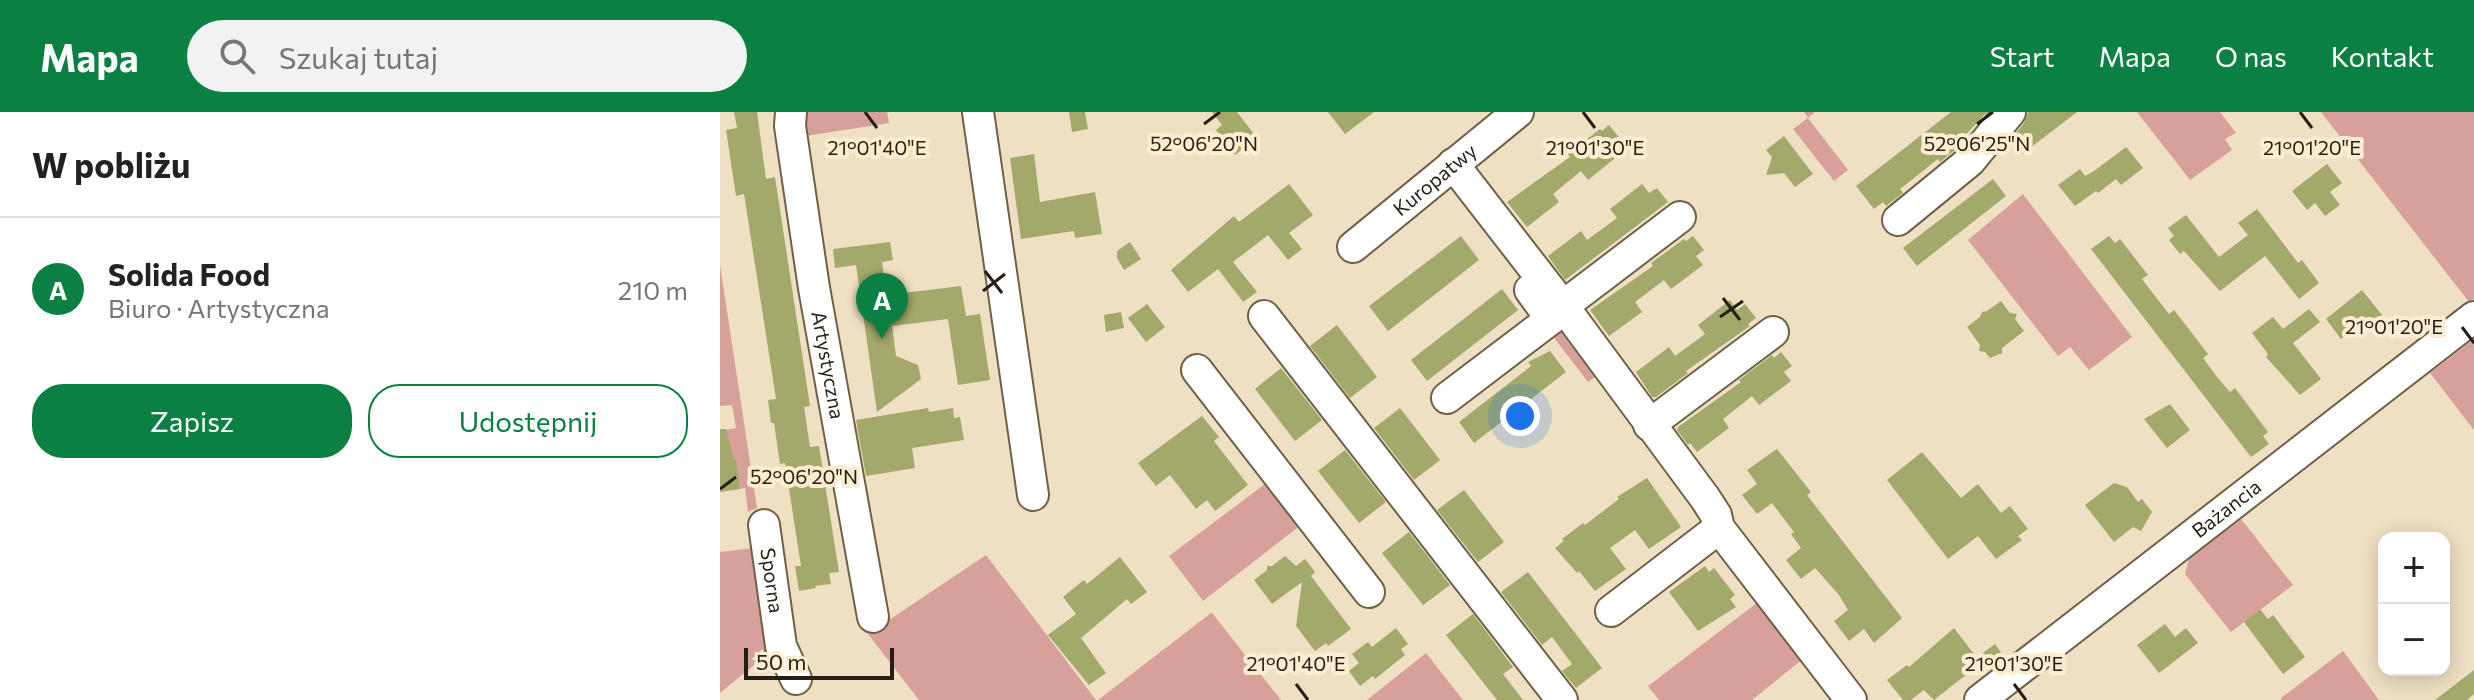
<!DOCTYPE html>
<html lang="pl">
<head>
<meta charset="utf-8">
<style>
	:root { --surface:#fff; --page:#f2f2f2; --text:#222; --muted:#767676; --line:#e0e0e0; --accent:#0b8043 }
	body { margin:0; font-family:Commissioner,sans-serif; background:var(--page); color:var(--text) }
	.controls { position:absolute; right:24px; bottom:24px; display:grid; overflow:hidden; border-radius:16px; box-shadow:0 4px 20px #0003 }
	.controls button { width:72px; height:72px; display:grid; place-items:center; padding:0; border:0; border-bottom:2px solid var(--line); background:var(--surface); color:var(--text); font:40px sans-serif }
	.scale { position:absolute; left:24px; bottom:20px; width:150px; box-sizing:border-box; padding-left:8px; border:4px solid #241e14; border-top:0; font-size:22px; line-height:28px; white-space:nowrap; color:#241e14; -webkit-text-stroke:6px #fcedd1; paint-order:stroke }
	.you { position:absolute; left:800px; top:304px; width:28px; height:28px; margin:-20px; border:6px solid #fff; border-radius:50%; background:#1a73e8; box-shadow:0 0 0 12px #1a73e833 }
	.badge { display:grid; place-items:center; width:52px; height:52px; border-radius:50%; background:var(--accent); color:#fff; font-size:26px; font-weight:700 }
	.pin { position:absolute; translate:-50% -66px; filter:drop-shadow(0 2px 4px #0008) }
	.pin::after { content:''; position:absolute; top:42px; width:28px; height:24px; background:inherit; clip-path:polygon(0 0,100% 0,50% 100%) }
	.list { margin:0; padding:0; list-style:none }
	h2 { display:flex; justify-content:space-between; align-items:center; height:104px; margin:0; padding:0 32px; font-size:34px }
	h2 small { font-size:26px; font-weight:400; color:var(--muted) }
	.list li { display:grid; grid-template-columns:52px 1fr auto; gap:24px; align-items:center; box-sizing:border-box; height:144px; padding:0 32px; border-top:2px solid var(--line) }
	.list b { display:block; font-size:30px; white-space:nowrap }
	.list p { margin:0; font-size:26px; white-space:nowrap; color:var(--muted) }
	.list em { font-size:26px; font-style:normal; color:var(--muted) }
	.actions { display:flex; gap:16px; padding:24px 32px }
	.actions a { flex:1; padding:18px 0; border:2px solid var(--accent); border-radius:32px; text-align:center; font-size:28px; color:var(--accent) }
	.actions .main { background:var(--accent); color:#fff }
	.icon { flex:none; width:44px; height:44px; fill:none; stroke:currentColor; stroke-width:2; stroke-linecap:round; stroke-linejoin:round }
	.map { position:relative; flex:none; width:1754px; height:588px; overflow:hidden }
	header { display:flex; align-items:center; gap:48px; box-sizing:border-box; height:112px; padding:0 40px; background:var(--accent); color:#fff }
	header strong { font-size:38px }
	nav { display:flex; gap:44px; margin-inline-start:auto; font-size:28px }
	.search { width:560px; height:72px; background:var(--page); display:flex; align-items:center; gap:20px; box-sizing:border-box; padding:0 28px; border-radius:44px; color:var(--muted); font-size:30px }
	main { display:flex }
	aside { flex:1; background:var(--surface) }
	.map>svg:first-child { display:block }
</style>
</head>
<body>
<header>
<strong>Mapa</strong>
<div class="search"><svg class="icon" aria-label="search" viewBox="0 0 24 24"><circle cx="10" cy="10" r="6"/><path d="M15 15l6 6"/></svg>Szukaj tutaj</div>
<nav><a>Start</a><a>Mapa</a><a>O nas</a><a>Kontakt</a></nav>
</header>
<main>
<aside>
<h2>W pobliżu<small></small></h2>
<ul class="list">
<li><span class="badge">A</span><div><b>Solida Food</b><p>Biuro · Artystyczna</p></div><em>210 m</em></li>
</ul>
<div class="actions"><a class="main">Zapisz</a><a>Udostępnij</a></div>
</aside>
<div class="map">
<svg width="1754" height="588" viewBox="0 0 1754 588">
	<rect width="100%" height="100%" fill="#efe0c4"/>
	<path fill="#d8a09b" d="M79,0H167L169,11L79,25Z
		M1084,0H1095L1088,6L1128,58L1114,69L1073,17L1088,6Z
		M1417,0H1500L1516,21L1505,27L1512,38L1470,68Z
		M1601,0H1754V187L1749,190Z
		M1303,82L1412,225L1369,258L1350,235L1338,244L1248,128Z
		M0,153L37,396L28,400L25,376L20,377L14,348L0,319L16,316L12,293L0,294Z
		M847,216L881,261L868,270L828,218Z
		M1754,227V318L1710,261Z
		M553,366L586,409L483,489L449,444Z
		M1521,407L1573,473L1511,520L1465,462L1469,447Z
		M42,435L49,541L0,581V440Z
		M266,443L376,588H199L148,522Z
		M1038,490L1083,547L1032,588H939L928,574Z
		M492,501L561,588H378L491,501Z
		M1623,539L1659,588H1562L1561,586Z
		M706,541L743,588H647Z"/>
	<path fill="#a3a86b" d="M14,0H37L46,67L55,65L90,294L84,295L90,335L99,334L119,460L109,461L111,472L95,474L96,476L79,479L75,454H81L65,351L60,352L54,311H51L48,288L56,287L24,82L16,84L6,18L17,16Z
		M349,0H365L368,17L352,20Z
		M492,0H517L537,26L515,43L496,18L502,13Z
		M608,0H654L625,22Z
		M1231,0H1267L1234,35L1236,37L1220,50L1218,47L1180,77L1183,81L1166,94L1163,90L1154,97L1136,74Z
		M1308,0H1357L1301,43L1290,29L1304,11Z
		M889,13L901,28L893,34L900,42L868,68L861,59L833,82L839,90L807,115L787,90L850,45L848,42L880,17L882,19Z
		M1064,24L1093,62L1075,75L1064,61L1046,63L1052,45L1046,38Z
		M1406,35L1423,56L1401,73L1396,67L1378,81L1376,79L1355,94L1338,73L1360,57L1365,64L1374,59Z
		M314,42L320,90L375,80L382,122L355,126L354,119L301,127L290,46Z
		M1607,52L1622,71L1610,80L1620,93L1605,104L1595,91L1587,98L1572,79Z
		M1273,67L1286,84L1197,154L1183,136Z
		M569,72L593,103L569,121L582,137L568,148L548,123L513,150L537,180L523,190L498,157L468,180L451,158L514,104L519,110Z
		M922,72L929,81L937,76L948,90L845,168L828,144L861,119L867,128L897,106L890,97Z
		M1537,97L1578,151L1582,148L1599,171L1579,187L1545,144L1500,179L1464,139L1460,142L1449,128L1454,124L1448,116L1466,103L1499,145L1528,123L1518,111Z
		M741,124L759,148L668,219L649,194Z
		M973,124L984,138L976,144L983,153L951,177L944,168L915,190L922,200L889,224L870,198L933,154L931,151L964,127L966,129Z
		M1389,124L1395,131L1400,127L1428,163L1422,167L1428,175L1449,202L1454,198L1488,242L1483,246L1497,265L1510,280L1515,276L1548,320L1543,324L1549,332L1531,345L1371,137Z
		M170,130L173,148L162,150L167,183L241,174L246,204L260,202L270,268L238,273L228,207L172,214L176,244L198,253L201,267L157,300L136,153L115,156L113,137Z
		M410,130L421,147L404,158L397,146V139Z
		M782,177L798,198L707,269L691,248Z
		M1642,178L1662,203L1635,224L1631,219L1621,227L1606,207Z
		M1010,188L1017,198L1025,192L1036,206L1028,212L1030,214L966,259L968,261L936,285H932L916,260L949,235L955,244L985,222L978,213Z
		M1281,189L1290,201L1297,202L1295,207L1304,219L1282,236V241L1270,246L1265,240L1259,239L1260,233L1247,215L1260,205L1262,200L1267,199Z
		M427,192L445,215L426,230L408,206Z
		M1589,197L1600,210L1573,231L1601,267L1580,283L1546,245L1548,242L1532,221L1553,205L1563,217Z
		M401,200L404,216L386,220L384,203Z
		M617,213L657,265L630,286L590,234Z
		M830,239L846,260L754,331L739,310L811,254L808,250Z
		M1061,240L1072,254L1064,260L1071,269L1039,293L1032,284L1003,307L1009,316L977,340L970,331L968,333L957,318L958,315L1021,270L1019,268L1052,243L1054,246Z
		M561,256L602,308L575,329L535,277Z
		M1450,292L1470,318L1447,336L1424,307Z
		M208,296L209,300L233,296L234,306L240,305L244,328L192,336L195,356L146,364L136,308Z
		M680,296L720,348L694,368L654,316Z
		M482,304L499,325L494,329L528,373L495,399L487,388L476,397L450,363L436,374L418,351Z
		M0,317H6L14,348H16L20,377L0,380Z
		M1057,337L1091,380L1087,383L1182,506L1154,531L1144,517L1129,529L1114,509L1128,498L1119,483L1095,456L1081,467L1066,448L1081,436L1071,422L1074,420L1052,391L1037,402L1022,383L1037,372L1027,358Z
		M625,338L666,390L639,411L598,359Z
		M1202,340L1241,386L1258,372L1281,401L1290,394L1308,417L1298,424L1302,428L1276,447L1258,424L1228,447L1167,368Z
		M927,366L961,415L929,437L915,418L890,436L906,457L875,479L859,459L857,461L835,436L844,429L842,427L863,411L865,413L899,387L897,385Z
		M1394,371L1407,375L1418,390L1422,387L1432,400L1421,419L1413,415L1394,430L1365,393Z
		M744,378L784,430L758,450L717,398Z
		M689,420L730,473L703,493L662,441Z
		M565,444L576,454L585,447L595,460L591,464L631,517L608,534L606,531L595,539L576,514L582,470L552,492L534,468L547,458V454H552Z
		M400,445L427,480L411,492L407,487L361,526L386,561L369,573L328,523L356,502L343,485L364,468L367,472Z
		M985,454L989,460L994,456L1015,483L1010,487L1016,495L978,519L949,480Z
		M808,460L882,556L856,576L842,559L852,552L832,525L822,533L781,480Z
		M1540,497L1548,507L1553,503L1585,545L1563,562L1524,510Z
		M753,502L793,555L783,562L803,588H777L726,523Z
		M1445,512L1455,525L1466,516L1478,531L1439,561L1417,533Z
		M676,516L688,532L681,537L685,543L655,567L653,564L640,574L629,559L639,551L632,542L648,530L652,535Z
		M1234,516L1261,551L1214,588L1204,578L1191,588H1183L1167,568L1187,553L1189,555Z
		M1275,532L1285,546L1271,557L1260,543Z
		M1754,558V582L1747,588H1715Z"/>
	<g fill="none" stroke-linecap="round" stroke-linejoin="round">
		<g stroke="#6e6148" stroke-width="34">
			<g id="minor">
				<path id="s1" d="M71,0L70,14L94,176L153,505"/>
				<path d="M258,0L313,383"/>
				<path d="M733,52L843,194L985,386L996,403L999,416L1131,588"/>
				<path d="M1178,108L1250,49L1290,0"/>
				<path id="s2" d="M633,135L798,0"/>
				<path d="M843,194L960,105"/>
				<path d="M544,204L842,588"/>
				<path d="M477,258L649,480"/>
				<path d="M727,286L831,207L810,178"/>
				<path d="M929,313L1053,220"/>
				<path id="s3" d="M44,413L61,534L76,567"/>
				<path d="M891,499L999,416"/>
				<path id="s4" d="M1260,588L1754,205"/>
			</g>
		</g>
		<use href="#minor" stroke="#fff" stroke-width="30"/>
	</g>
	<path fill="none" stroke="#241e14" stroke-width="3" d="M145,0L157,16M863,0L875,16M1580,0L1592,16M484,12L500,0M1257,12L1273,0M265,159L282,181M263,179L285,162M1003,186L1020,208M1000,205L1023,189M1742,215L1754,231M0,377L16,365M576,572L588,588M1294,572L1306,588"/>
	<g text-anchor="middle" stroke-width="8" stroke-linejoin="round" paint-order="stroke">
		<g font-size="20" fill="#241e14" stroke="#fcedd1">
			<text dy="7" stroke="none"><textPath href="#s2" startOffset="106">Kuropatwy</textPath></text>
			<text dy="7" stroke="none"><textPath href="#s1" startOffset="256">Artystyczna</textPath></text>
			<text dy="7" stroke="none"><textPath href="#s4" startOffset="312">Bażancia</textPath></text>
			<text dy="7" stroke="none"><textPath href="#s3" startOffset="56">Sporna</textPath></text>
		</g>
	</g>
	<g font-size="20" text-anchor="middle" fill="#241e14" stroke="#fcedd1" stroke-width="8" stroke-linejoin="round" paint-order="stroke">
		<text x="484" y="39">52°06'20"N</text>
		<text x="1257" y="39">52°06'25"N</text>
		<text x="157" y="43">21°01'40"E</text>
		<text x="875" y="43">21°01'30"E</text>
		<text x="1592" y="43">21°01'20"E</text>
		<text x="1674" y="222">21°01'20"E</text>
		<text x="84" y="372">52°06'20"N</text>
		<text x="576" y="559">21°01'40"E</text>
		<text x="1294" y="559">21°01'30"E</text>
	</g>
</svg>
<div class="controls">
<button>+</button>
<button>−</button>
</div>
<div class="scale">50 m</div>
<div class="you"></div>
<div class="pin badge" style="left:162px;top:227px">A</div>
</div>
</main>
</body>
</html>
